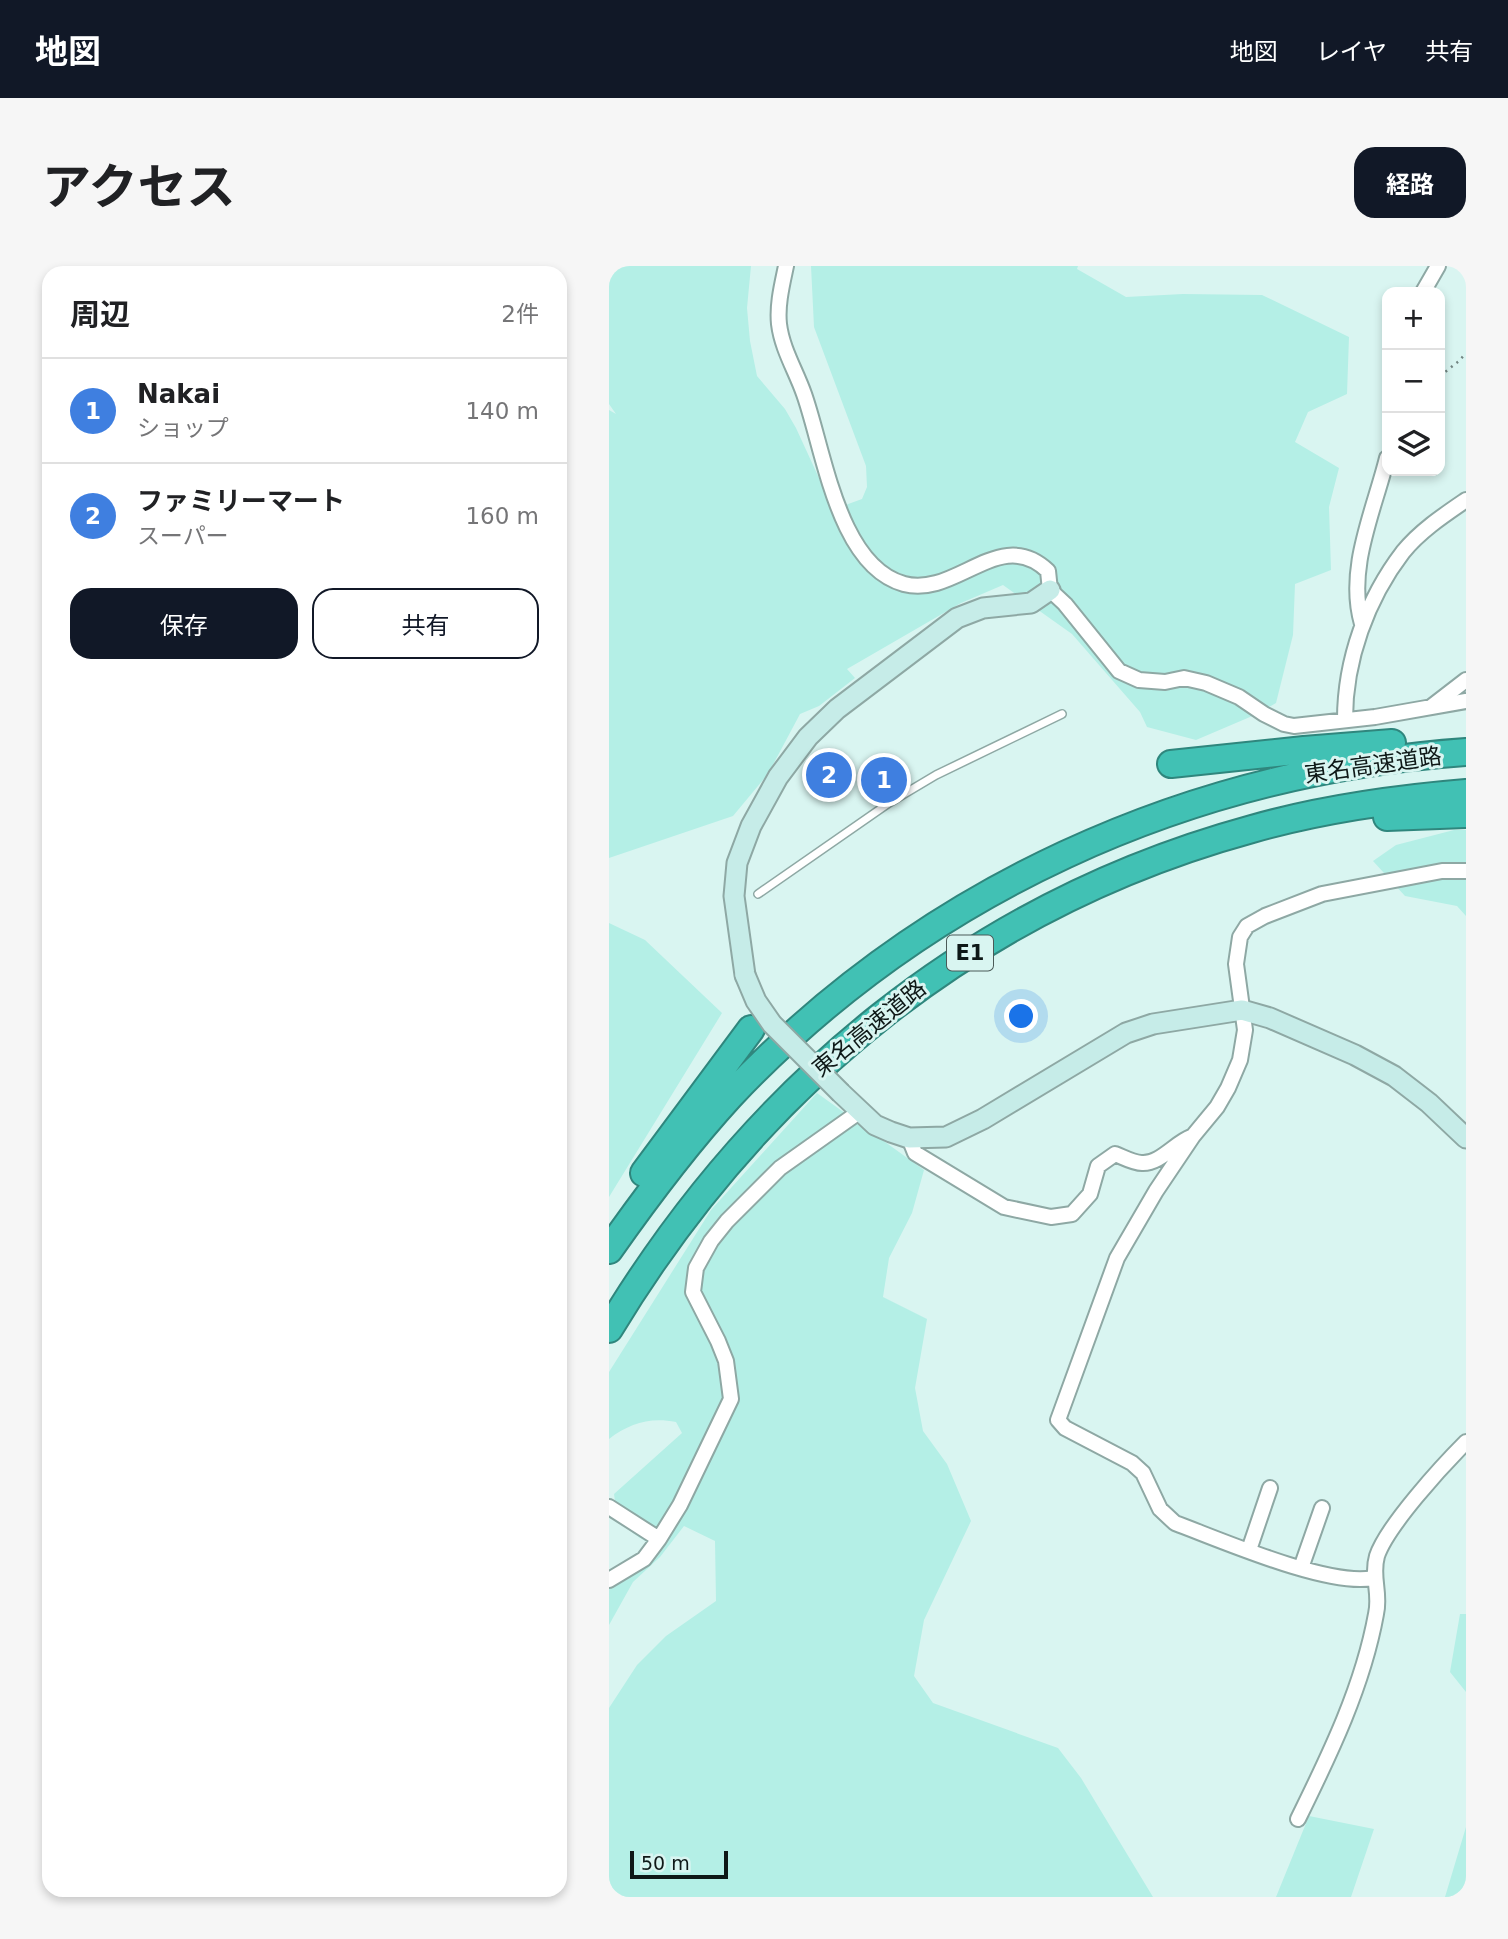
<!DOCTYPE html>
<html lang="ja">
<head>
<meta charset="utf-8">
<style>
	:root { --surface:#fff; --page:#f6f6f6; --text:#202124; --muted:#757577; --line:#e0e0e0; --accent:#111827 }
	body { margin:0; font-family:"DejaVu Sans","Noto Sans JP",sans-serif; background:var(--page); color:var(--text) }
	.controls { position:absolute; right:21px; top:21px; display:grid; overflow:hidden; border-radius:14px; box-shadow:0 4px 10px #0003 }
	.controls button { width:63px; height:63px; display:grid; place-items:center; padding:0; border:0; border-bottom:2px solid var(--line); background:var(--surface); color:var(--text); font:35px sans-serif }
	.scale { position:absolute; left:21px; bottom:18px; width:98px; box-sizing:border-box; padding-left:7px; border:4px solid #0e1817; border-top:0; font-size:19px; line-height:24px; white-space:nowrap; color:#0e1817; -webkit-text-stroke:5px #d9f5f1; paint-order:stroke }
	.you { position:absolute; left:413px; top:751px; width:24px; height:24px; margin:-18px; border:5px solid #fff; border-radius:50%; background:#1a73e8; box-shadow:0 0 0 10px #1a73e833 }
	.badge { display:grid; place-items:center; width:46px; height:46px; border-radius:50%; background:var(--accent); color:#fff; font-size:23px; font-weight:700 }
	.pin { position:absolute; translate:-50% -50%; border:4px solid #fff; box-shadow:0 2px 7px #0006 }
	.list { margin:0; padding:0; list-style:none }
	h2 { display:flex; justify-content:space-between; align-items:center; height:91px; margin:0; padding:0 28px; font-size:30px }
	h2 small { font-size:23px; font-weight:400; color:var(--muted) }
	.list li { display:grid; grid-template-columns:46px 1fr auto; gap:21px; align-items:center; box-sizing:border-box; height:105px; padding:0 28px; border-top:2px solid var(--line) }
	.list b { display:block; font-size:26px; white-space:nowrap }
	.list p { margin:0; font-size:23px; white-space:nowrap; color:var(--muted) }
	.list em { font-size:23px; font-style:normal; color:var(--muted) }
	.actions { display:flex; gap:14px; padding:21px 28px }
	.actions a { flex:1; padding:16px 0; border:2px solid var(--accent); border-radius:21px; text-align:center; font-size:24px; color:var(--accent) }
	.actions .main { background:var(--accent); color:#fff }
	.icon { flex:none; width:38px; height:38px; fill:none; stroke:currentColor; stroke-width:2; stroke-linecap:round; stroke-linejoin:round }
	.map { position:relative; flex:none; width:857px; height:1631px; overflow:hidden; border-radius:21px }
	header { display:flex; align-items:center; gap:42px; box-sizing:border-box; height:98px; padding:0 35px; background:var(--accent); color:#fff }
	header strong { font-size:33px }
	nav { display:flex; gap:38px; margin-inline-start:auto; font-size:24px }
	.intro { display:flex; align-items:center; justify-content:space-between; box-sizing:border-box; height:168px; padding:0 42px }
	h1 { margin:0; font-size:49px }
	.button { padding:18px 32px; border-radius:21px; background:var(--accent); color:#fff; font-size:24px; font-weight:700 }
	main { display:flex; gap:42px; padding:0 42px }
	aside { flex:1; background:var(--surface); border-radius:21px; box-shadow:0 4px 10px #0003 }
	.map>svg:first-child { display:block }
</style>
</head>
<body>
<header>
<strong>地図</strong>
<nav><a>地図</a><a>レイヤ</a><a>共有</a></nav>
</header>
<div class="intro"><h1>アクセス</h1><a class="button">経路</a></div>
<main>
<aside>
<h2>周辺<small>2件</small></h2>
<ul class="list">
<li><span class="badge" style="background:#3f7fe0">1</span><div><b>Nakai</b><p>ショップ</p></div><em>140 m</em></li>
<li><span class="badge" style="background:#3f7fe0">2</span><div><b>ファミリーマート</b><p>スーパー</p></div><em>160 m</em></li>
</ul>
<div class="actions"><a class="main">保存</a><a>共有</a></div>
</aside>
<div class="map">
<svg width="857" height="1631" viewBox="0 0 857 1631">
	<rect width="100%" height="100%" fill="#d9f5f1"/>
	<path fill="#b4efe6" d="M0,0H142L138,42L141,75L148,110L176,143L187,162L221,236L231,241L253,233L258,221L257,200L205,61L202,0H469L468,3L517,31L574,28L653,29L740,71L738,128L699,146L686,176L730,202L720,241L722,304L686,318L684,369L667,437L648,448L587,474L538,461L531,446L463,368L394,319L352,337L238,403L246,412L210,440L191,448L159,508L124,550L0,592V144L7,148L0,138Z
		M845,564H857V650L848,640L796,630L764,595L787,579Z
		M0,657L36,674L113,747L0,931Z
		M208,827L315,904L303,947L280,992L274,1031L318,1053L306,1122L314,1165L338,1198L362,1255L315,1354L305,1410L324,1437L449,1482L472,1512L544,1631H0V1442L28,1399L57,1370L107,1335L106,1275L75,1260L51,1291L24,1316L0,1359V1323L7,1319L3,1310L34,1289L38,1276C16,1264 8,1253 5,1228L73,1167L67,1156C41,1151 21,1157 0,1173V1106L102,944Z
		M851,1348H857V1426L841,1406Z
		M700,1550L765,1563L742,1631H667Z
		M857,1560V1631H836L857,1561Z"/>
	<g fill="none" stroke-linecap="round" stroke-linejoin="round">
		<g stroke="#8ea8a4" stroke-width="10">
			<path id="lane" d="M149,628L280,537L327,509L453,448"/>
		</g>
		<g stroke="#8ea8a4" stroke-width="18">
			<path id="street" d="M177,0C173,19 168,39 170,58C173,83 187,105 195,128C215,184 229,300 295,318C347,332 391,259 439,305L441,324L456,338L510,405L530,414L556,416L575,412L597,417L630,431L655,448L675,458L685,460L766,451L857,435
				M814,26L829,0
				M753,358C737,303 765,245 778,192
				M822,441L857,414
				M736,453C736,394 758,333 794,286C811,265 835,249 857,234
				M300,872L306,887L395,941L442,951L463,948L481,928L489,900L506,888C514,891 524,897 533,897C551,898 566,877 582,871
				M0,1241L50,1273
				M640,1284L661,1222
				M692,1302L713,1242
				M764,1312C719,1321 612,1274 566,1257L551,1243L534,1207L523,1197L456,1162L449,1154L508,992L547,925L584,870L608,841L619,822L631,794L636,764L627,698L631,671L638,660L656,650L713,628L833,605H857
				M0,1314L35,1293L50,1273L71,1239L122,1133L117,1095L109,1075L84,1026L87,1002L102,975L118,955L171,902L250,846
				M689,1553C721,1488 754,1420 767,1348C772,1327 762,1311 768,1290C778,1260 834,1199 857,1176"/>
		</g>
		<g stroke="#8ea8a4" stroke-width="23">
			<path id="secondary" d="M136,709L125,630L128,597L142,560L169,511L199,471L228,443L348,352L374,342L422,337L441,324
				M232,827L266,859L282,866L300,872L337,871L374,853L517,767L544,758L633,744L661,752L746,789L785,810L820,837L857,872"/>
		</g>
		<g stroke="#2f867d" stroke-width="30">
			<path id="highway" d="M562,498L695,484L783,477
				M778,551L857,548
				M35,907L142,763
				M0,984C38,930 77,878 121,830C315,625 576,506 857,486
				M0,1063C148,818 365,639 643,563C713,543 785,533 857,527"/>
		</g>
		<path stroke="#728582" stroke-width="2.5" stroke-dasharray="2 5" stroke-linecap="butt" d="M831,110L850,95L857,87"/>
		<use href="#lane" stroke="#fff" stroke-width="7"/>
		<use href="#street" stroke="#fff" stroke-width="14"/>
		<use href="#secondary" stroke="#c6ece8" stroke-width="19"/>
		<use href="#highway" stroke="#41c1b4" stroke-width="26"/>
		<g stroke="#8ea8a4" stroke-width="23" stroke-linecap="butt">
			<path id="secondary-bridge" d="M136,709L147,735L163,758L232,827"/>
		</g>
		<use href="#secondary-bridge" stroke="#c6ece8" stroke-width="19"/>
	</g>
	<g text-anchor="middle" stroke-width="6" stroke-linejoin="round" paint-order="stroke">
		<rect fill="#d9f5f1" stroke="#4b5a58" stroke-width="2" x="338" y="669.5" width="46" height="35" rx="5"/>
		<g font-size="21" font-weight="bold" fill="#0e1817">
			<text x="361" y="694">E1</text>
		</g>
		<g font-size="23" fill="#0e1817" stroke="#d9f5f1">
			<text transform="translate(764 499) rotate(-8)" y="8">東名高速道路</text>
			<text transform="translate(260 762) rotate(-39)" y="8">東名高速道路</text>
		</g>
	</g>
</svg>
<div class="controls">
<button>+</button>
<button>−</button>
<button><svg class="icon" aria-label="layers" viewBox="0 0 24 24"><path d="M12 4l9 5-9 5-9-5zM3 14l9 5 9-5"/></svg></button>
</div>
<div class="scale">50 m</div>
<div class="you"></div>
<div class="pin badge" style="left:275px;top:514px;background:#3f7fe0">1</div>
<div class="pin badge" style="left:220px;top:509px;background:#3f7fe0">2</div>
</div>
</main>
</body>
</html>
